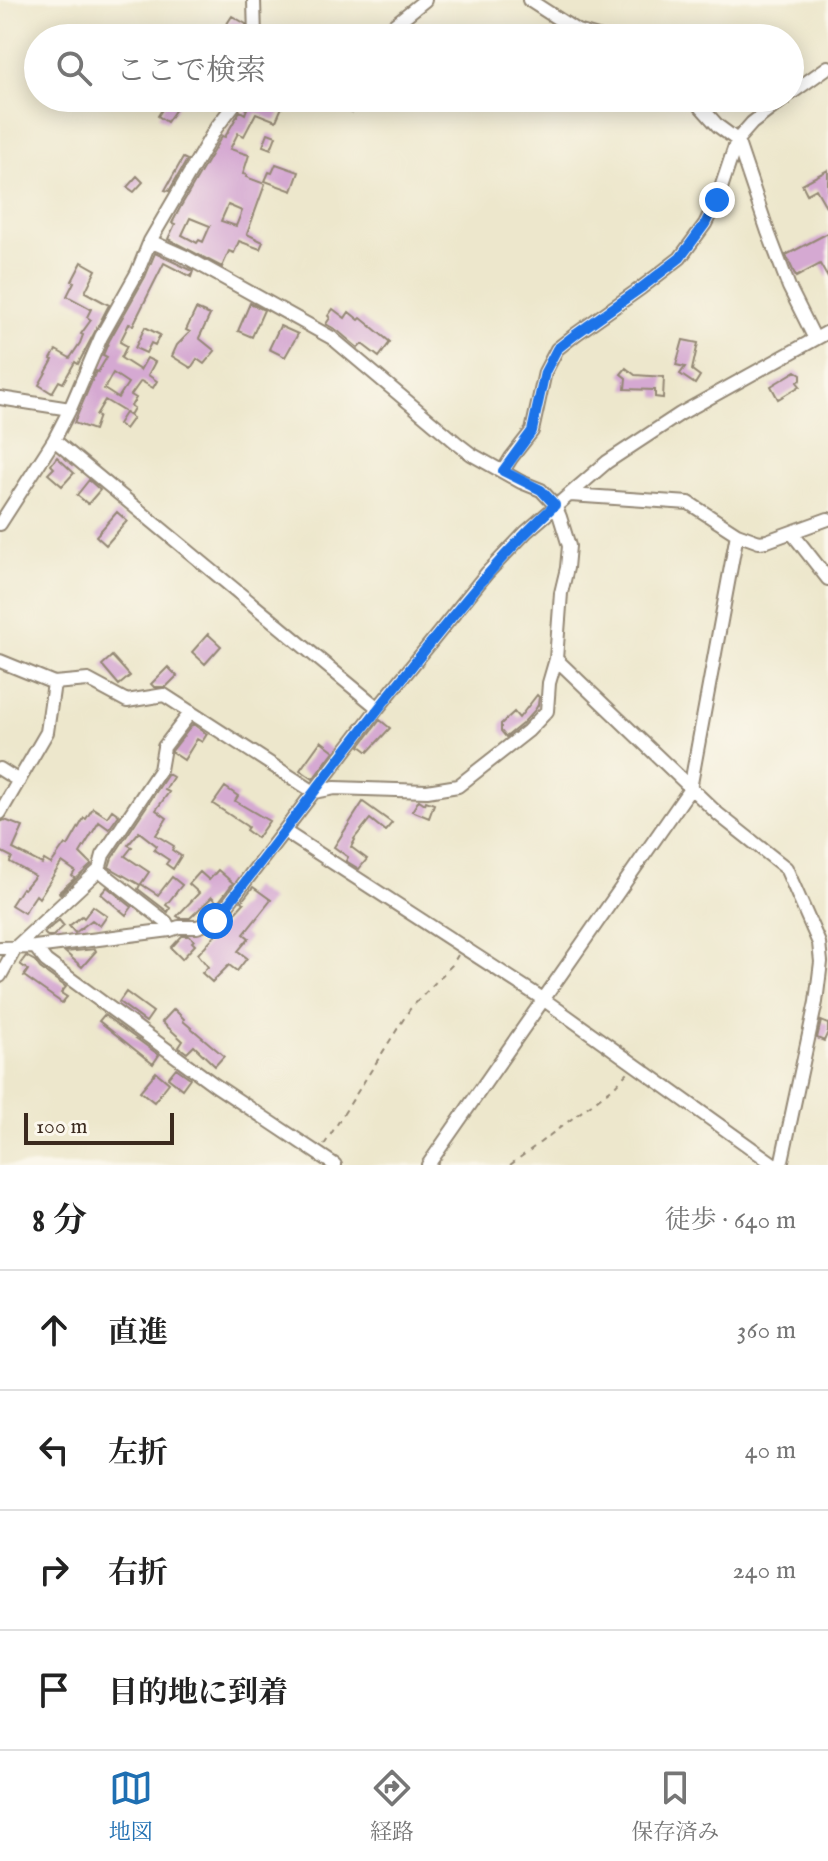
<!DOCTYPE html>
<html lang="ja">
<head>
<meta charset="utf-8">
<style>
	:root { --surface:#fff; --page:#f6f6f6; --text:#222; --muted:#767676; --line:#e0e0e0; --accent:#1f6fb2 }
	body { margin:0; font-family:"IM FELL English","Noto Serif JP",serif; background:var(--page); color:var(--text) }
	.scale { position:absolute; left:24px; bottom:20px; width:150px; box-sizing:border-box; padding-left:8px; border:4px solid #3b2a1e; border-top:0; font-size:22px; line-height:28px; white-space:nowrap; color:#3b2a1e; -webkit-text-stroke:6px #fbf7ec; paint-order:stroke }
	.stop { position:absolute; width:24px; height:24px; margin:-18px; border:6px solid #1a73e8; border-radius:50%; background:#fff }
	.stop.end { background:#1a73e8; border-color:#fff; box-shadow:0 2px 8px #0008 }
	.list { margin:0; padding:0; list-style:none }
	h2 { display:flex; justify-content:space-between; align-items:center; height:104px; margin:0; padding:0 32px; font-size:34px }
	h2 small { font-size:26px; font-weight:400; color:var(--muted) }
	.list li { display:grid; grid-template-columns:52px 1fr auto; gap:24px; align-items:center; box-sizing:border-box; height:120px; padding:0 32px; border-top:2px solid var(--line) }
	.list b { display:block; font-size:30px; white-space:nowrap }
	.list em { font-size:26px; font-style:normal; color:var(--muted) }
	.icon { flex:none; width:44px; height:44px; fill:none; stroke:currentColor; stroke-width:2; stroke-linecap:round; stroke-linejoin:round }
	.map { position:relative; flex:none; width:828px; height:1165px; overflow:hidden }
	.search { position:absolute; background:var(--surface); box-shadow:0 4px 20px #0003; left:24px; right:24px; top:24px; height:88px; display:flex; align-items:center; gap:20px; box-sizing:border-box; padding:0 28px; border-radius:44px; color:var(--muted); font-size:30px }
	.sheet { height:584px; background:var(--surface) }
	nav { display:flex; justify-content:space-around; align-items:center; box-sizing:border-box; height:112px; border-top:2px solid var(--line); background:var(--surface); font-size:22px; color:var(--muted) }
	nav a { display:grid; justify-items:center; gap:4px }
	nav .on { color:var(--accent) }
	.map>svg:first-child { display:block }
</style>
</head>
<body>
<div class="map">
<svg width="828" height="1165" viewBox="0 0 828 1165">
	<rect width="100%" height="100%" fill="#fbf7ec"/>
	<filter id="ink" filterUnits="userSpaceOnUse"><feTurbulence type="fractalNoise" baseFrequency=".0125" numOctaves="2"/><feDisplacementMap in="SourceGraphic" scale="16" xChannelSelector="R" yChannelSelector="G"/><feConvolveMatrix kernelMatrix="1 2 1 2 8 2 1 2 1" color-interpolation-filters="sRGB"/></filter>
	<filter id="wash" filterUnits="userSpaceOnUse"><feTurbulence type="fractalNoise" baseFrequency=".006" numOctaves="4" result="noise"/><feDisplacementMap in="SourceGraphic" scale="32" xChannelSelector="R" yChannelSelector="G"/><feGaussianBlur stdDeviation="1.8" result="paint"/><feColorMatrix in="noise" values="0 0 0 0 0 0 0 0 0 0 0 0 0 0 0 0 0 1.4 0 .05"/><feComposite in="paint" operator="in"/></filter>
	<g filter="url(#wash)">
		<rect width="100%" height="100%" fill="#ede7cc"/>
		<g id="blocks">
			<path fill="#d5a9d2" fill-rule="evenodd" d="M232,16L246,24V34L244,38H236L223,30Z
				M251,98H259L282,107L276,121L256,113L244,136L238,133L230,149L249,155L243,174L247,175L246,177L265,184L247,234L263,242L260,249L239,241L234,253L229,251L222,267L168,239L175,224L172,223L181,206L222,136L225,137L240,111L245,114ZM228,205L242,211L236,226L221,221ZM190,218L210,226L203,242L199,240L197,243L182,235Z
				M320,98H359L352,113Z
				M168,100L178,106L167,122L158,116Z
				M268,133L276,136L271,149L263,146Z
				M183,158L187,160L169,191L165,190Z
				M276,164L299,172L292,191L265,181L269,172L272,173Z
				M828,170V210L816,189L807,194L802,184Z
				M137,176L143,182L134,192L127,187Z
				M828,233V278L820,264L796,277L786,255Z
				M155,253L193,271L191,277L164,263L133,325L129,324L120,342L127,346L121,358L140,370L147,358L155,362L148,375L157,381L153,388L141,381L131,395L136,398L131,406L134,408L130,415L105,400L96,415L99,416L94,430L74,423L96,371L98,372L107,357L103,355L109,341L145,277ZM113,373L128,383L118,398L104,389Z
				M82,262L96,270L85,292L109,305L78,364L75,362L63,383L59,381L52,393L39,385L53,360L51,359L56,350L70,358L80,343L83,335L81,334L91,320L87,317L91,309L67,296L74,282L72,281Z
				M250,303L264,310L252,337L238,331Z
				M196,309L210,315L199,338L215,351L204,364L197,359L191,368L172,356L177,345L190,332L186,330Z
				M333,309L345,318L349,312L359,320L361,318L390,342L379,357L362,344L358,348L338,331L326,324L330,318L328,316Z
				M280,326L298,334L285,357L269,349Z
				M145,327L160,335L155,345L151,343L146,353L135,348Z
				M683,340L698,343L692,370L700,376L695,384L680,374L685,367L676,365Z
				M626,368L635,375L664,377L663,398L655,397V390L625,389L626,378L621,374Z
				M796,371L801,374V380L797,382L800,386L778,399L771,386Z
				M125,413L133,418L125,429L118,424Z
				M57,457L74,473L62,486L48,474L54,468L51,465Z
				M89,480L100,490L88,504L77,495Z
				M117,512L127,521L106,545L96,536Z
				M208,634L221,646L205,664L192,652Z
				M112,656L130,676L119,685L102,665Z
				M168,667L177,676L166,687H154L151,684Z
				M537,695L539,697L538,705L535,710L522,724L506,737L501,731V724L514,712L519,718Z
				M380,720L390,728L368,752L360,746Z
				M193,724L207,734L202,742L197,739L184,760L172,752V751Z
				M321,741L334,751L313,779L300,770Z
				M168,774L173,777L165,790L169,792L156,810L167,818L156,835L174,846L172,850L181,856L173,869L166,864L169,860L154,850L157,846L139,832L128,845L132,847L125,856L149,872L141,884L158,895L172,877L182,885L166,905L170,908L168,912L138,889L140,885L109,867L112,858Z
				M225,787L238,796L235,801L269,821L257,838L246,830L248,827L213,804Z
				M419,800L425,804L426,801L434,804L429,818L412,811Z
				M363,802L392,823L385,831L370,819L354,839L355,840L351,847L367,859L359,869L346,861L348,857L334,847Z
				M93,808L107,817L112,810L119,815L109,829L99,822L80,853L91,864V865L60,894L59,892L75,878L72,876L75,871L62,862L39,898L36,895L24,913L11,905L22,888L24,889L35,876L10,862L12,857L0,851V822L5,820L23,827L13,849L42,864L44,860L51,864L65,844L68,846L84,818L86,819Z
				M218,870L233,883L220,900L217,902L212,897L190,918H180L177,916L199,893L189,884L200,872L209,880Z
				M107,887L132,907L126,915L101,894Z
				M253,887L271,900L244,934L249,938L238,951L247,958L237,971L229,965L212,982L202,973L208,967L198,954L244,903L242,901Z
				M93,906L107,916L100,926L92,920L75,933L69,926L82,916L84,918Z
				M59,920L64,926L53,936H47L44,933Z
				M182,936H189L194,940L192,942L195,945L182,959L171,948Z
				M95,949L96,951L82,967L65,952Z
				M26,956L35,961L40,968L66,987L61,993L67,997L62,1003L24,976L28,970L20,964Z
				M126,992L153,1012L146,1022L119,1002Z
				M174,1009L184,1019L183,1021L224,1056L215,1066L194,1046L187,1053L179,1047L183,1041L162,1022Z
				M104,1015L159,1055L153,1064L99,1021Z
				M821,1021L828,1024V1032L824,1041L817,1038Z
				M176,1068L190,1078L182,1089L168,1078Z
				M156,1072L169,1083L154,1102L140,1091Z"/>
		</g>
	</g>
	<g filter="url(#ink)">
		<use href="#blocks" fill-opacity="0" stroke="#948875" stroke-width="2"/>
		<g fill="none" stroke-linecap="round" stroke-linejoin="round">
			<g stroke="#948875" stroke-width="16">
				<path id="minor" d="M254,0L255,38
					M529,0L577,31L601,38
					M378,38L425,0
					M790,94L828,67
					M693,98L718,126L737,140L768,232L789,287L815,339
					M0,398L70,409
					M54,440L378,708
					M503,471L511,458L532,431L545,372L557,349L576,334L641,288L680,258L705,224L717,200L737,140L752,123L785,98
					M570,495L689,503L737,534L759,542L767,541L828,519
					M0,524L54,440L70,409L101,337L137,273L150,241L216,128L239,98
					M792,533L828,579
					M556,659L718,814L786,868L819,943L821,962L816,1002L781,1165
					M0,661L54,683L88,680L127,701L164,695L314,792L335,788L427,791L458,786L528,731L547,711L549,683L556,659L561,593L567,568L569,546L560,517L555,505L541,490L521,482L471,454L458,444L332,338L186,257L150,241
					M0,769L19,781
					M0,813L47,732L54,683
					M284,831L543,999L775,1165
					M99,870L166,922L170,930
					M35,947L46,961L215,1085L335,1165
					M0,948L35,947L170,930L179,927H197L215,921L378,708L487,573L526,532L607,462L680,414L828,332
					M0,976L16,947L99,870L103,855L160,770L164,747L191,712
					M428,1165L690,789L737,534"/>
			</g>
			<path stroke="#948875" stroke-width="2" stroke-dasharray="6 6" stroke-linecap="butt" d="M324,1145L410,1009L452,965L458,955
				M510,1165L613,1088L628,1072"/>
			<use href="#minor" stroke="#fff" stroke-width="12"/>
		</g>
	</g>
	<g fill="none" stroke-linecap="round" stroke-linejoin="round" filter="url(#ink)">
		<path stroke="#1a73e8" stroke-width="10" d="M215,921C285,831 353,739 425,650C466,599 507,549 555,505L541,490L503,471L532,431L545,372L557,349L576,334L641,288L680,258L705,224L717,200"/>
	</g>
</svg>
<div class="scale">100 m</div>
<div class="stop" style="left:215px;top:921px"></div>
<div class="stop end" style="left:717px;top:200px"></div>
<div class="search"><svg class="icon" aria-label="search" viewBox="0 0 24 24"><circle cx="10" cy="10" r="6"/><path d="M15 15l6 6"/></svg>ここで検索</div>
</div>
<section class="sheet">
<h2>8 分<small>徒歩 · 640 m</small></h2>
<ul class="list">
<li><svg class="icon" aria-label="ahead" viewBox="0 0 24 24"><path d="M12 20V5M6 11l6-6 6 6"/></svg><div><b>直進</b></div><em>360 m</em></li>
<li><svg class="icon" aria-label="left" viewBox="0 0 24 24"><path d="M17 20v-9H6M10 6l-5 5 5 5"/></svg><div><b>左折</b></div><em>40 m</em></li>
<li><svg class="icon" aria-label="right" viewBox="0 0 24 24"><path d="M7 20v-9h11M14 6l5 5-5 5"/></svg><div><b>右折</b></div><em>240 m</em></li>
<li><svg class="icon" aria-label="arrive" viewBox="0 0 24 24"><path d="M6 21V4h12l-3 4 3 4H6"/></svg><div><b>目的地に到着</b></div></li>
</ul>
</section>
<nav>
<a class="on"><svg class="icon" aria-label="map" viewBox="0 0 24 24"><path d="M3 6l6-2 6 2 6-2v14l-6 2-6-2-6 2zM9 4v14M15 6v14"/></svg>地図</a>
<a><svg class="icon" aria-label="directions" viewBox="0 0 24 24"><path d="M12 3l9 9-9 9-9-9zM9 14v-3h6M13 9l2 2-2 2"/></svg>経路</a>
<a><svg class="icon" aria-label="saved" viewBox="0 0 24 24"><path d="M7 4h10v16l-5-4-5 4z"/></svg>保存済み</a>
</nav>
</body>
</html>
